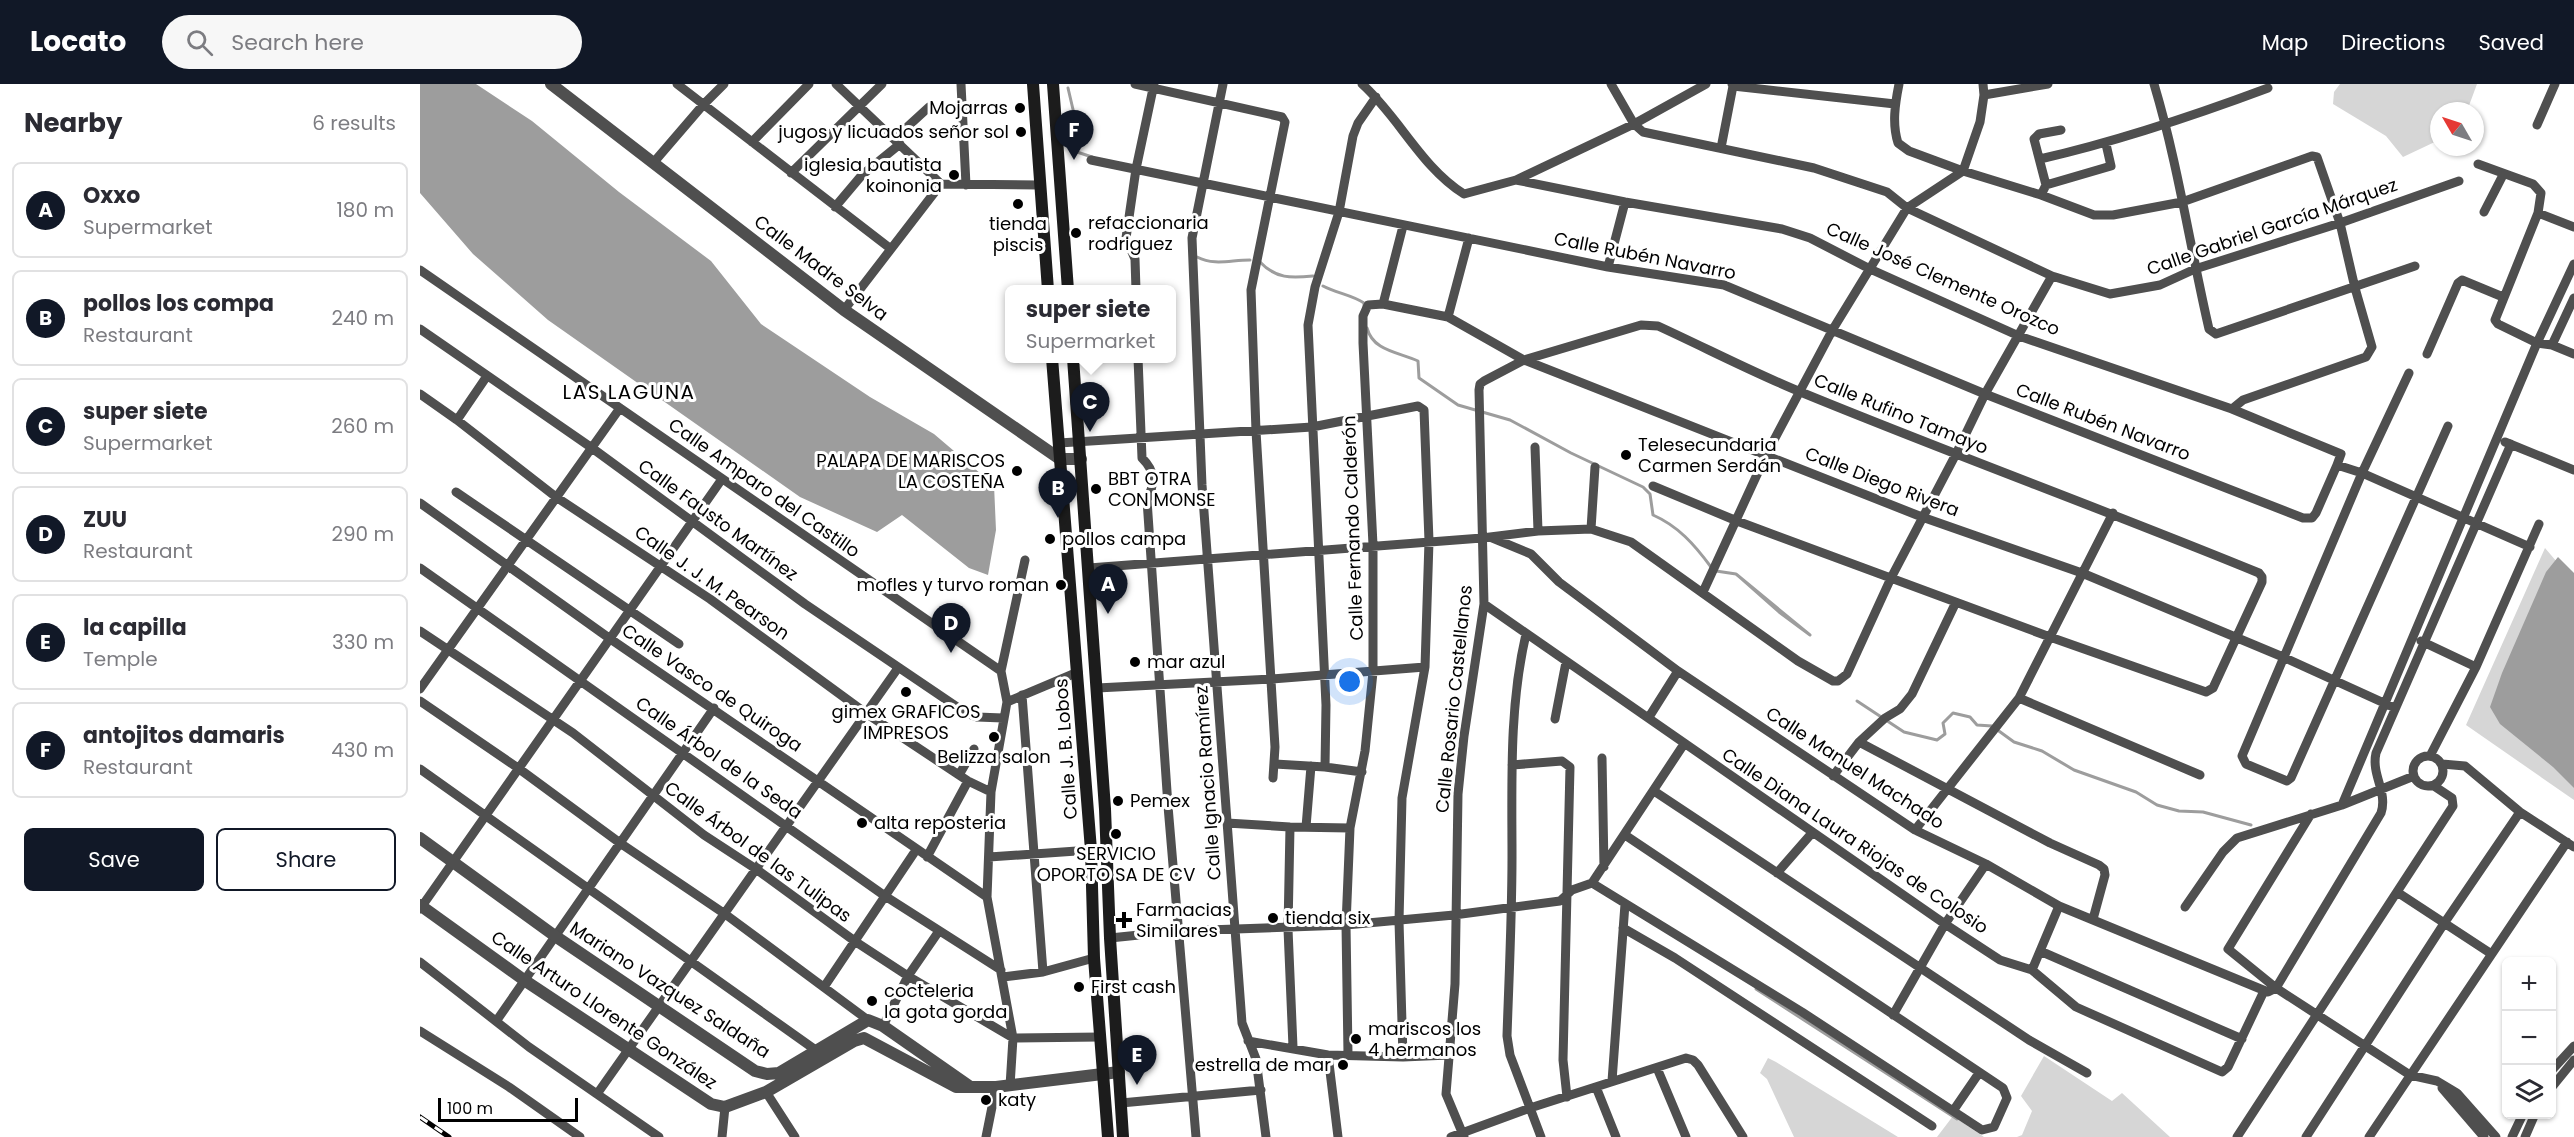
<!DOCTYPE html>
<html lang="en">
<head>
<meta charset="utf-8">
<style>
	:root { --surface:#fff; --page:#f7f7f7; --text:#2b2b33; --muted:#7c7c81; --line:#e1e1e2; --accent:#111827 }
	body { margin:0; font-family:Poppins,sans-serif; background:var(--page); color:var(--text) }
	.controls { position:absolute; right:18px; bottom:18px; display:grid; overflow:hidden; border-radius:9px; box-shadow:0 2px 4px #0004 }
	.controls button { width:54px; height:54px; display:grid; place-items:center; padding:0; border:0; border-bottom:2px solid var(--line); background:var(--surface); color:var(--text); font:30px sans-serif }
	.compass { position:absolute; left:2010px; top:18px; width:54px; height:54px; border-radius:50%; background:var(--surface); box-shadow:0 2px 4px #0004; rotate:309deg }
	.scale { position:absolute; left:18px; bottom:15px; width:140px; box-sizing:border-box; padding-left:6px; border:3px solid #000; border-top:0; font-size:16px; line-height:21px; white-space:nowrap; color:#000; -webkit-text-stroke:4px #fff; paint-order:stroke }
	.you { position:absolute; left:930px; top:598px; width:21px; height:21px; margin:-15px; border:4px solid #fff; border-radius:50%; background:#1a73e8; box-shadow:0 0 0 9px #1a73e833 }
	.badge { display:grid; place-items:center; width:39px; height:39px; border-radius:50%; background:var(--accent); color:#fff; font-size:20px; font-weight:700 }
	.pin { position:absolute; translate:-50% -50px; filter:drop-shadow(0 2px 3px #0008) }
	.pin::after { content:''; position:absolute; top:32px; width:21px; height:18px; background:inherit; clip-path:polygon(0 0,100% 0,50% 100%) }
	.popup { position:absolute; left:585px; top:201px; width:171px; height:78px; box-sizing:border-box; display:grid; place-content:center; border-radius:9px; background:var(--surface); filter:drop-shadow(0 2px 4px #0005); font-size:20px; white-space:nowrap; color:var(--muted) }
	.popup b { font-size:22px; color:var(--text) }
	.popup::after { content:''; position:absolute; left:50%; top:100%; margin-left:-12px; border:12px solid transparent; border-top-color:var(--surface) }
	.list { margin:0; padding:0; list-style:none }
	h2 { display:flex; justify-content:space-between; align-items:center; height:78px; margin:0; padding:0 24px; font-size:26px }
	h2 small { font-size:20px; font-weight:400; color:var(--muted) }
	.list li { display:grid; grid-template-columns:39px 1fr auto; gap:18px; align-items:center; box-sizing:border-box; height:96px; margin:0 12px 12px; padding:0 12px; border:2px solid var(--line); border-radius:9px }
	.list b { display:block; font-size:22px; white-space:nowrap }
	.list p { margin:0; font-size:20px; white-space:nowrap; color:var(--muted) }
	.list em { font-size:20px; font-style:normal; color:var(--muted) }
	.actions { display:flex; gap:12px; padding:18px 24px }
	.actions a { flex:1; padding:14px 0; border:2px solid var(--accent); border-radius:9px; text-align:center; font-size:21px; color:var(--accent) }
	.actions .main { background:var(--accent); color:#fff }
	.icon { flex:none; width:33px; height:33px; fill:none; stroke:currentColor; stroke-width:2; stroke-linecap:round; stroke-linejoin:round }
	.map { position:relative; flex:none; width:2154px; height:1053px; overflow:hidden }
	header { display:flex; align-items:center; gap:36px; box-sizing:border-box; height:84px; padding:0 30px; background:var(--accent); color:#fff }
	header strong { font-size:28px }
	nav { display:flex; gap:33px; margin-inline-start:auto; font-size:21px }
	.search { width:420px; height:54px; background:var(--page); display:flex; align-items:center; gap:15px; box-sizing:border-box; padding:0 21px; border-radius:33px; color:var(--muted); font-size:22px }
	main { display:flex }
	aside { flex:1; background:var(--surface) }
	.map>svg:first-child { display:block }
</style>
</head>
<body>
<header>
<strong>Locato</strong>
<div class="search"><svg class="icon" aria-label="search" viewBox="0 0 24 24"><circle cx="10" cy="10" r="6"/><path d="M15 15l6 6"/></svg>Search here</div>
<nav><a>Map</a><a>Directions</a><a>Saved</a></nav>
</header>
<main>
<aside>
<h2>Nearby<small>6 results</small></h2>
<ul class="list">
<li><span class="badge">A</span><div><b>Oxxo</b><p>Supermarket</p></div><em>180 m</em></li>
<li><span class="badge">B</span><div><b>pollos los compa</b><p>Restaurant</p></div><em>240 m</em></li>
<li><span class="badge">C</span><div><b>super siete</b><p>Supermarket</p></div><em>260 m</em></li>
<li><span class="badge">D</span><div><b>ZUU</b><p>Restaurant</p></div><em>290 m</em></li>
<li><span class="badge">E</span><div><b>la capilla</b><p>Temple</p></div><em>330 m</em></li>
<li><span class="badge">F</span><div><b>antojitos damaris</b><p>Restaurant</p></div><em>430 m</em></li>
</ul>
<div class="actions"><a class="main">Save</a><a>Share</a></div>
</aside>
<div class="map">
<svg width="2154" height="1053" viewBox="0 0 2154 1053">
	<rect width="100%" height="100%" fill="#fff"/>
	<path fill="#d6d6d6" d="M1920,0H2057L2047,27H2019V56L1983,73L1966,52L1913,20L1914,8Z
		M2125,464L2154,498V716L2046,641Z
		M1624,972L1692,1017L1702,1009L1750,1053H1597L1602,1051L1612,1027L1601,1012Z
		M1348,974L1356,978L1478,1053H1374L1347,995L1340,989Z
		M1533,1032L1564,1053H1517Z"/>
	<path fill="#9d9d9d" d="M0,0H56L112,37L199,108L291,177L341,240L450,313L514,350L574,401L576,446L568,491L549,484L482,431L457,448L380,413L128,236L53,170L0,109Z
		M2138,473L2154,489V704L2133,683L2080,640L2070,623L2082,589L2126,488Z"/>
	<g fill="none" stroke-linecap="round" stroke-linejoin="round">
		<path stroke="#9d9d9d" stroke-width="3" d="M648,4L655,34L652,59L657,68L672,73
			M777,173C795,182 810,176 830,176
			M840,178C856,195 871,194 893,192
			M903,202C916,209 932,211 944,219V223
			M947,244C953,267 978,268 998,277L999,294L1038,321L1090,336L1151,369L1223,403L1230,410L1233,431C1258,442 1274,460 1291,483
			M1296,487L1316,490L1359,528L1390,551L1316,490
			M1437,617L1484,648L1517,656L1525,650L1523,639L1533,629L1550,633L1557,641L1572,642L1594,658L1622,667L1654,686L1716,708L1737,721L1759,727L1783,728L1831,741
			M1336,905L1537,1035"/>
		<path stroke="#4f4f4f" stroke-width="9" d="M257,0L471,165
			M416,0L521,100
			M541,0L546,101
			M715,0L862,33L865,38L831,206L836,347L855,663L853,694
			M803,0L772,154L782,401L822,939L836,975L846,1053
			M942,0C979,33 1001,83 1044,110L1096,96L1214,40L1286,0
			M1191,0L1214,40L1223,48L1394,84L1467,108L1487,124L1632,192L1690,210L1740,201L1775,185L1920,139L2039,97
			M1312,0L1313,2L1475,20
			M1479,0C1475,20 1472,40 1478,59L1489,67L1543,87L1621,111L1674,131H1693L1762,118L1892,72L1897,73L1920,139L1935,204L1952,263L1946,273L1823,316L1812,325
			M1734,0C1758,80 1770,163 1789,245L1796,250L1995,182
			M1564,11L1628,0
			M2117,41L2135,0
			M474,55L509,23
			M332,58L389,0
			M1301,64L1313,2
			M1620,75C1699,57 1773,32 1848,4
			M671,76L1188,183L1304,201L1565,310L1883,434H1892L1896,429L1917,381
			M234,78L283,21L304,0
			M2058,80L2113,100L2121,109L2118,129L2075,236L2078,240L2117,259L2132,261L2154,270
			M371,89L462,0
			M1096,96L1205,118L1362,145L1390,154L1450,185L1599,252L1812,325L1921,370L1917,381L1942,389L2110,463
			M521,100L620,101
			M1626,101L1614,55L1619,50L1641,46
			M1621,111L1626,101L1691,82L1686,60
			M415,123L442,91L480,60
			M2064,128L2083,91
			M2118,129L2154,143
			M1188,183L1205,118
			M0,186L581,587
			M716,206L715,175L706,154L716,85L734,0
			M963,220L983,142
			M424,226L521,100
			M1028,233L1049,154
			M0,245L172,364L385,520L546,629L557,633L583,634
			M2132,261L2154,214
			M2007,270L2038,199L2042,196L2083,213
			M718,274L722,374C736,388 735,399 727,416L748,722L776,1053
			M1989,289L1942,389L1822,672L1826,680L1867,697L1871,694L2028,342
			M0,310L37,336L136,413L290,515L447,630L548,697L571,708
			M37,336L67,292
			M2085,358L2154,386
			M639,359L892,343L998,322L1004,326L1009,457L1005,583L982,714L979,837L983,973
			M1115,363L1118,447
			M36,408L259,560
			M0,419L189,554L567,813
			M1171,445L1175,383
			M1070,453L1111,470L1139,498L1258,587L1495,746L1566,780L1639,822L1848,908L1856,904L1961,729C1968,708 1951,691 1956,669L2091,360
			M0,484L465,812L581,886
			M669,484L1062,454L1118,447L1171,445L1211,458L1378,577L1413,597H1418L1427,590L1471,494L1536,370L1565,310L1632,192
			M1283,508L1346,371L1413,245L1487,124L1543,87L1560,38L1564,11L1563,0
			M1064,520L1525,840L1580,876L1612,886L1656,923L1802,988L1808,983L1844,907
			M0,547L153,649L284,751L336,785L436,858L488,892L593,954L680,953
			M1106,550C1089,623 1092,698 1092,773C1092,833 1089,892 1087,952L1090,971L1121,1053
			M2001,557L2056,583
			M677,604L852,595L1005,583
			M0,605L200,324
			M602,611L623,888
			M1599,614L1780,691
			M0,617L98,684L200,759L305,830L448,936
			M587,618L658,588
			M1229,633L1258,587
			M1135,635L1146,578
			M1439,658L1630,759L1679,781L1684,785L1685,791L1673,835
			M1993 687a15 15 0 1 1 30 0a15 15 0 1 1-30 0Z
			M2010,672L2056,583L2119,440
			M1182,674L1184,783
			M855,680L905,683L942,688
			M2022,680L2045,682L2100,728L2154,763
			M1092,681L1142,677L1150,683L1143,976L1147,1013
			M905,683L906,621L888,241L895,203L919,128L933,52L938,39L956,13
			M0,685L397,967
			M539,691L554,665
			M1413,692L1439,658L1465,634L1480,625L1492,610L1536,518
			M1234,707L1609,956L1667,989
			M1922,721L2117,259L2154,180
			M1891,730L1808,865L1856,904L1990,991L2017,997L2037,1009L2076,1053
			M807,739L870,743L930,744
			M870,743L868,845L873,963
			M886,743L891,682
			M1495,746L1599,614L1693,429
			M507,773L548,697
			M569,773L671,766
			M1357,789L1392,749
			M1172,799L1264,660
			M1977,808L2070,869
			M1765,823L1803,768L1817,754L1922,721L1994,692
			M0,825L302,395
			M1203,844L1255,874L1512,1042
			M690,854L758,847L926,841L1034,831L1140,817L1152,806L1172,799L1382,928L1562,1046L1574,1043L1587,1014L1583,1004L1205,751
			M1620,867L1822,955
			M0,878L109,963L239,1053
			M1612,886L1639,822
			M583,893L623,888L674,874
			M404,903L496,766
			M1473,931L1525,840L1566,780
			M77,936L294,624
			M463,942L488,892L519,847
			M0,947L89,1003L160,1053
			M828,957L908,971L983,973L1029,971
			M928,970L926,841L930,744L945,667L953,588V461L943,259V232L948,221L963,220L1028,233L1104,276L1502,433L1662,489L1863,573L1975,624
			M908,971L918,1053
			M1237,984L1266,1053
			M2132,986L2154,962
			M1192,997L1205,820
			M590,1002L593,954L567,813L571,708L587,618L581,587L605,476
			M1176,1003L1196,1053
			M2132,1003L2154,976
			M2022,1004L2064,1053
			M346,1008L375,1053
			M177,1010L478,584
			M701,1019L841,1006
			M1533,1027L1559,989
			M302,1053L305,1023
			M566,1053L576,1003
			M1031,1053L1110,1024L1266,974L1273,976L1278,981L1323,1053
			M1044,1053L1026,1010L1035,900L1038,710L1044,652L1064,520L1059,306L1060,300L1064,297L1104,276L1221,241L1238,242C1286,264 1334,289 1383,309C1534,371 1688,427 1839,489L1842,493V498L1793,604L1786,608L1630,553L1317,437L1233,402
			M1817,1053L2033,722L2032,714L2014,702
			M1886,1053L2025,838L2100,728
			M1949,1053L2147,758
			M2092,1053L2103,1030
			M2105,1053L2115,1030"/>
		<path stroke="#4f4f4f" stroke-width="12" d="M131,0L424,226L640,375H661
			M0,754L135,852L335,987L347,990L359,989L448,936L463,942L549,1002
			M0,821L104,896L291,1020L305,1023L346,1008L434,957L444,954L536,1003H576L699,988"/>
		<path stroke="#1c1c1c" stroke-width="12" d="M613,0L628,206
			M633,0L648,206
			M632,274L671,766L674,874L688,1053
			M653,274L685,725L690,854L703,1053"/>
		<g stroke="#000" stroke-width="5">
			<path id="rail" d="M0,1033L29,1053"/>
		</g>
		<use href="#rail" stroke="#fff" stroke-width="3" stroke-dasharray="9" stroke-linecap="butt"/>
	</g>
	<g fill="#000" stroke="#fff" stroke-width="2">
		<circle cx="600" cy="24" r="6"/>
		<circle cx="601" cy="48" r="6"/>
		<circle cx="534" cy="91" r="6"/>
		<circle cx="598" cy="120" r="6"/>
		<circle cx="656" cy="149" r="6"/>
		<circle cx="1206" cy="371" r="6"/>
		<circle cx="597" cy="387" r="6"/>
		<circle cx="676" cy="405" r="6"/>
		<circle cx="630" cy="455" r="6"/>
		<circle cx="641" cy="501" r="6"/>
		<circle cx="715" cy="578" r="6"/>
		<circle cx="486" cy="608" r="6"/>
		<circle cx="574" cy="653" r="6"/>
		<circle cx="698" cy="717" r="6"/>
		<circle cx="442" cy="739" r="6"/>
		<circle cx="696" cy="750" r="6"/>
		<circle cx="853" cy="834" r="6"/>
		<path d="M701 827h6v6h6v6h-6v6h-6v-6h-6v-6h6z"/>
		<circle cx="659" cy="903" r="6"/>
		<circle cx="452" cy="917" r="6"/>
		<circle cx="936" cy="955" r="6"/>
		<circle cx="923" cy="981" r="6"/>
		<circle cx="566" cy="1016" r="6"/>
	</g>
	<g text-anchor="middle" stroke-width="6" stroke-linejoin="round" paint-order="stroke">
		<g font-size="18" fill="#000" stroke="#fff" text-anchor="start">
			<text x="588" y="30" text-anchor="end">Mojarras</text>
			<text x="589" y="54" text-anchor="end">jugos y licuados señor sol</text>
			<text x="522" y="87" text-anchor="end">iglesia bautista<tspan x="522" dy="21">koinonia</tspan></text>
			<text x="668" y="145">refaccionaria<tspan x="668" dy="21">rodriguez</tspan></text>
			<text x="598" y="146" text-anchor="middle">tienda<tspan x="598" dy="21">piscis</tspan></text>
			<text x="1218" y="367">Telesecundaria<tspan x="1218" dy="21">Carmen Serdán</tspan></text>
			<text x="585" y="383" text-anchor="end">PALAPA DE MARISCOS<tspan x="585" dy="21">LA COSTEÑA</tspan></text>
			<text x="688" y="401">BBT OTRA<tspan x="688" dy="21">CON MONSE</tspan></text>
			<text x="642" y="461">pollos campa</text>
			<text x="629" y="507" text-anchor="end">mofles y turvo roman</text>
			<text x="727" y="584">mar azul</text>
			<text x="486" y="634" text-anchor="middle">gimex GRAFICOS<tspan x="486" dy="21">IMPRESOS</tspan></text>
			<text x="574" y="679" text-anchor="middle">Belizza salon</text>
			<text x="710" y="723">Pemex</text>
			<text x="454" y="745">alta reposteria</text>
			<text x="696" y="776" text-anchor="middle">SERVICIO<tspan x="696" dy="21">OPORTO SA DE CV</tspan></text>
			<text x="716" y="832">Farmacias<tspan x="716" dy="21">Similares</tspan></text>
			<text x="865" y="840">tienda six</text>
			<text x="671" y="909">First cash</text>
			<text x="464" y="913">cocteleria<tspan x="464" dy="21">la gota gorda</tspan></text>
			<text x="948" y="951">mariscos los<tspan x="948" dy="21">4 hermanos</tspan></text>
			<text x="911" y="987" text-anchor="end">estrella de mar</text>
			<text x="578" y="1022">katy</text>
		</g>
		<g font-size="18" fill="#000" stroke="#fff">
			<text transform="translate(1852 143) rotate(-19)" y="6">Calle Gabriel García Márquez</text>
			<text transform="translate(1225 172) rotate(11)" y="6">Calle Rubén Navarro</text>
			<text transform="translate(401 184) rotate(37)" y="6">Calle Madre Selva</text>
			<text transform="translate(1523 195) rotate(24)" y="6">Calle José Clemente Orozco</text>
			<text transform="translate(1481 330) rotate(22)" y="6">Calle Rufino Tamayo</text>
			<text transform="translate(1683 338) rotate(21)" y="6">Calle Rubén Navarro</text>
			<text transform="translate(1462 398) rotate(21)" y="6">Calle Diego Rivera</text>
			<text transform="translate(344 404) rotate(35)" y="6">Calle Amparo del Castillo</text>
			<text transform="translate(298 436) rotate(36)" y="6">Calle Fausto Martínez</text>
			<text transform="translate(933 444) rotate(-92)" y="6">Calle Fernando Calderón</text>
			<text transform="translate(292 499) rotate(35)" y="6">Calle J. J. M. Pearson</text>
			<text transform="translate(292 604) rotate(34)" y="6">Calle Vasco de Quiroga</text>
			<text transform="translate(1034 615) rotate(-84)" y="6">Calle Rosario Castellanos</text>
			<text transform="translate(646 665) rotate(-94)" y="6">Calle J. B. Lobos</text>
			<text transform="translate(299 674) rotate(35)" y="6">Calle Árbol de la Seda</text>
			<text transform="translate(1435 684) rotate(33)" y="6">Calle Manuel Machado</text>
			<text transform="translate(788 699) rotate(-94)" y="6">Calle Ignacio Ramírez</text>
			<text transform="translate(1435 757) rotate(34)" y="6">Calle Diana Laura Riojas de Colosio</text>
			<text transform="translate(338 768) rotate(36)" y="6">Calle Árbol de las Tulipas</text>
			<text transform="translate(250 906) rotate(33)" y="6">Mariano Vazquez Saldaña</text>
			<text transform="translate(184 926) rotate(34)" y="6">Calle Arturo Llorente González</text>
		</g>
		<g font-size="20" letter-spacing="1.5" fill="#000" stroke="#fff">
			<text x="209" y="315">LAS LAGUNA</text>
		</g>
	</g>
</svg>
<div class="controls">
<button>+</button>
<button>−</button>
<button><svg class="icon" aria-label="layers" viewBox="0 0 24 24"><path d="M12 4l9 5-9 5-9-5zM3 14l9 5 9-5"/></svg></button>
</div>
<svg class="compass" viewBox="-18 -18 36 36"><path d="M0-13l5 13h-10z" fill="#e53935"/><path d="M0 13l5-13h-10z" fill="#7c7c81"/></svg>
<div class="scale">100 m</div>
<div class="you"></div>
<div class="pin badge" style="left:688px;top:530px">A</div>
<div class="pin badge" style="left:638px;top:434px">B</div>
<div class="pin badge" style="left:670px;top:348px">C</div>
<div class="popup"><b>super siete</b>Supermarket</div>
<div class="pin badge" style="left:531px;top:569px">D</div>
<div class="pin badge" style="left:717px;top:1001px">E</div>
<div class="pin badge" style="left:654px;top:76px">F</div>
</div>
</main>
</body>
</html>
